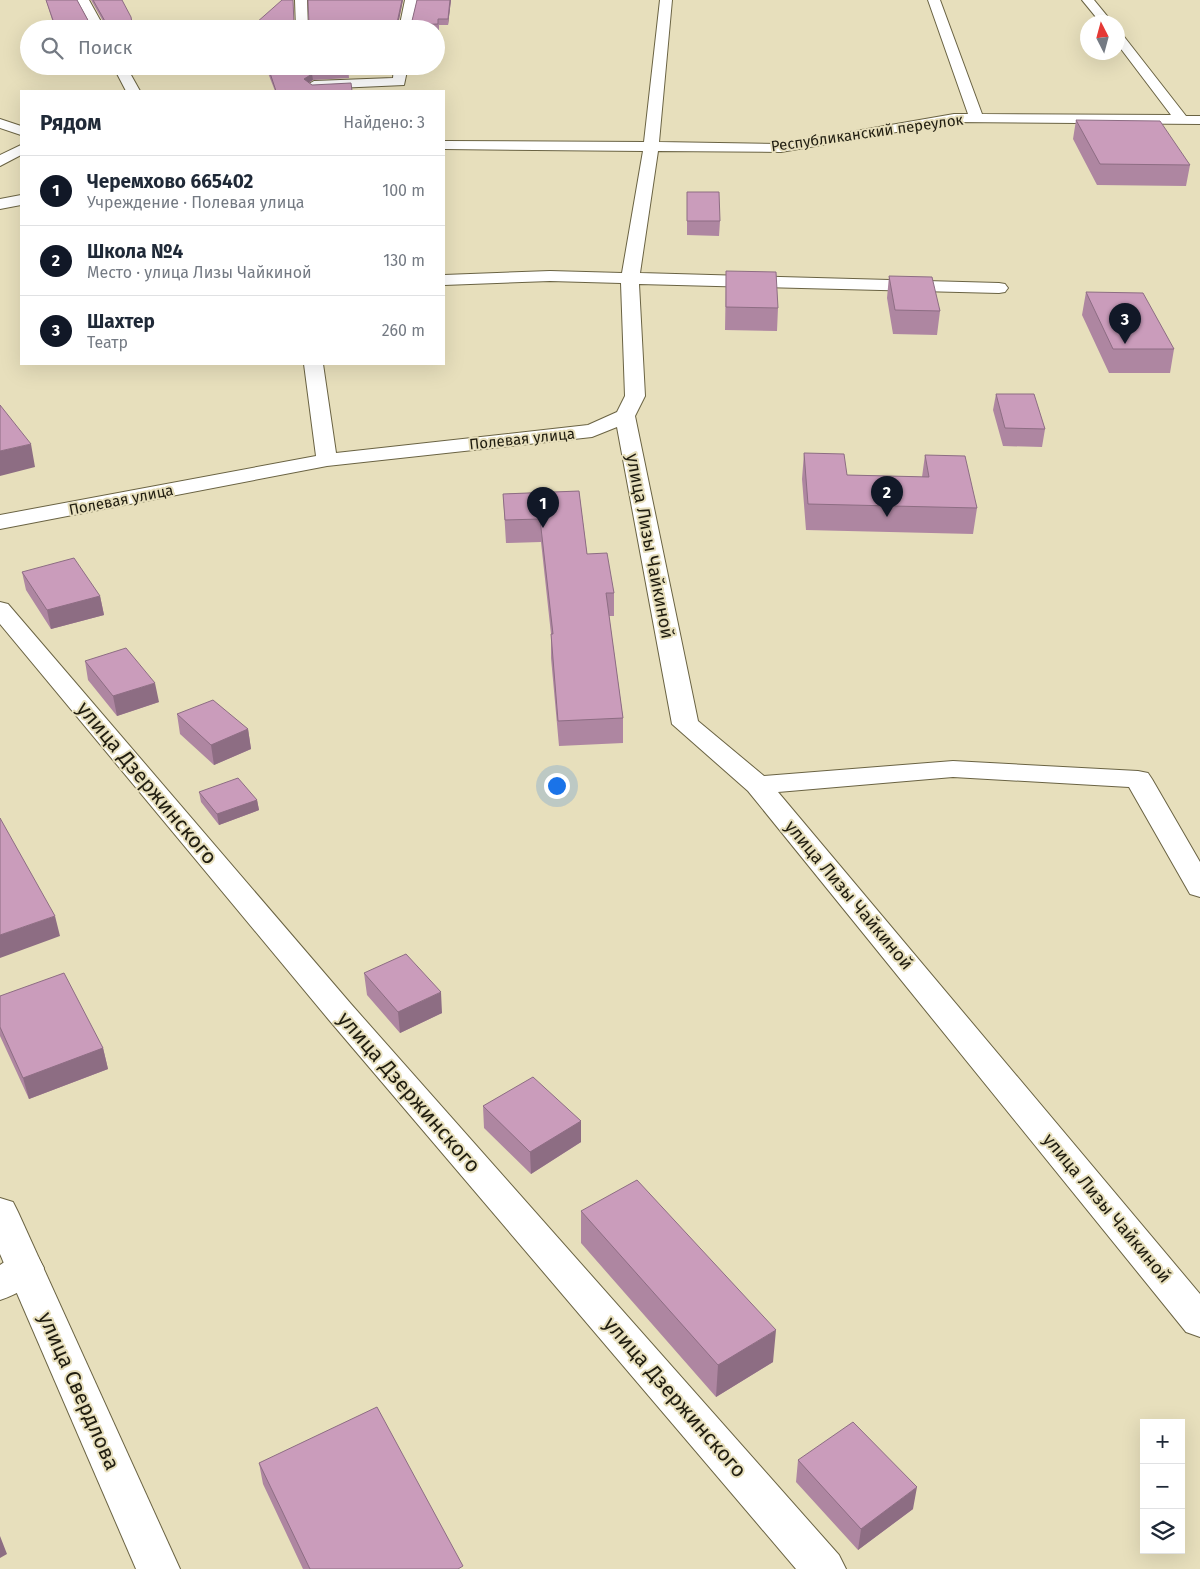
<!DOCTYPE html>
<html lang="ru">
<head>
<meta charset="utf-8">
<style>
	:root { --surface:#fff; --page:#f6f6f7; --text:#1f2937; --muted:#747a83; --line:#e0e1e3; --accent:#111827 }
	body { margin:0; font-family:"Fira Sans",sans-serif; background:var(--page); color:var(--text) }
	.controls { position:absolute; right:15px; bottom:15px; display:grid; overflow:hidden; border-radius:0px; box-shadow:0 5px 20px #0002 }
	.controls button { width:45px; height:45px; display:grid; place-items:center; padding:0; border:0; border-bottom:1px solid var(--line); background:var(--surface); color:var(--text); font:25px sans-serif }
	.compass { position:absolute; left:1080px; top:15px; width:45px; height:45px; border-radius:50%; background:var(--surface); box-shadow:0 5px 20px #0002; rotate:354deg }
	.you { position:absolute; left:556px; top:785px; width:18px; height:18px; margin:-12px; border:4px solid #fff; border-radius:50%; background:#1a73e8; box-shadow:0 0 0 8px #1a73e833 }
	.badge { display:grid; place-items:center; width:32px; height:32px; border-radius:50%; background:var(--accent); color:#fff; font-size:16px; font-weight:700 }
	.pin { position:absolute; translate:-50% -41px; filter:drop-shadow(0 1px 2px #0008) }
	.pin::after { content:''; position:absolute; top:26px; width:18px; height:15px; background:inherit; clip-path:polygon(0 0,100% 0,50% 100%) }
	.list { margin:0; padding:0; list-style:none }
	h2 { display:flex; justify-content:space-between; align-items:center; height:65px; margin:0; padding:0 20px; font-size:21px }
	h2 small { font-size:16px; font-weight:400; color:var(--muted) }
	.list li { display:grid; grid-template-columns:32px 1fr auto; gap:15px; align-items:center; box-sizing:border-box; height:70px; padding:0 20px; border-top:1px solid var(--line) }
	.list b { display:block; font-size:19px; white-space:nowrap }
	.list p { margin:0; font-size:16px; white-space:nowrap; color:var(--muted) }
	.list em { font-size:16px; font-style:normal; color:var(--muted) }
	.icon { flex:none; width:28px; height:28px; fill:none; stroke:currentColor; stroke-width:2; stroke-linecap:round; stroke-linejoin:round }
	.map { position:relative; flex:none; width:1200px; height:1569px; overflow:hidden }
	.search { position:absolute; background:var(--surface); box-shadow:0 5px 20px #0002; left:20px; top:20px; width:425px; height:55px; display:flex; align-items:center; gap:12px; box-sizing:border-box; padding:0 18px; border-radius:28px; color:var(--muted); font-size:19px }
	.panel { position:absolute; background:var(--surface); box-shadow:0 5px 20px #0002; left:20px; top:90px; width:425px; height:275px; border-radius:0px }
	.map>svg:first-child { display:block }
</style>
</head>
<body>
<div class="map">
<svg width="1200" height="1569" viewBox="0 0 1200 1569">
	<rect width="100%" height="100%" fill="#e7dfbc"/>
	<g fill="none" stroke-linecap="round" stroke-linejoin="round">
		<g stroke="#6a6343" stroke-width="2">
			<path id="minor" d="M77,0H89L105,29H93Z
				M295,0H307L308,29H296Z
				M405,0H417L411,29H399Z
				M660,0H672L659,142L781,144L954,114H968L928,0H940L982,114L1171,115L1118,45V33L1122,34L1186,116H1200V124L954,122L781,152L658,151L640,273L999,283L1005,284L1008,288L1005,292L999,293L639,284L645,396L635,416L698,721L764,776L953,761L1138,771L1148,773L1152,779L1200,862V897L1190,894L1129,787L953,777L778,792L1200,1294V1337L1186,1332L748,791L672,724L617,427L592,437L327,466L0,529V515L316,456L304,364H323L336,453L588,425L617,412L625,396L621,283L550,281L444,285V275L550,271L622,273L643,151L444,149V141L644,142Z
				M1082,0H1094L1112,22H1100Z
				M113,66H126L140,91H126Z
				M394,66H408L404,85L314,89L307,85L314,81L393,78Z
				M0,119L21,126V135L0,128Z
				M21,145V155L0,166V155Z
				M21,195V205L0,209V199Z
				M0,602L8,604L351,1004L839,1555L846,1569H796L329,1020L0,624Z
				M25,1253L38,1257L44,1268C35,1285 18,1294 0,1300V1265L12,1257Z"/>
		</g>
		<g stroke="#6a6343" stroke-width="2">
			<path id="tertiary" d="M0,1198L13,1202L18,1212L180,1569H136L0,1254Z"/>
		</g>
		<use href="#minor" fill="#fff" fill-rule="evenodd"/>
		<use href="#tertiary" fill="#fff" fill-rule="evenodd"/>
	</g>
	<path fill="#ae86a1" d="M46,0H77L90,24L104,23L91,0H122L133,29H55Z
		M403,0L398,24L400,25L401,29H256L294,24H309Z
		M417,0H451L448,25H439V30H436V29H412L411,25Z
		M259,66H348L349,78L313,80L309,83L312,85L352,91H275L268,73H260Z
		M1076,120L1190,165L1186,186L1097,185L1073,139Z
		M687,192L720,221L719,236L687,235Z
		M726,271L778,308L777,331L725,330Z
		M889,276L940,311L937,335L893,334L887,298Z
		M1086,292L1174,349L1170,373H1109L1082,315Z
		M996,394L1045,429L1042,447L1003,446L993,410Z
		M804,453L847,475L922,477L925,455L977,508L973,534L806,530L802,479Z
		M579,491L587,554L614,593V616H609L623,718V743L559,746L551,658V634L541,542L506,543L503,494Z
		M22,572L100,596L104,615L51,629L26,590Z
		M85,661L159,702L117,716L88,680Z
		M177,714L248,729L251,749L214,765L180,734Z
		M199,792L257,800L259,810L219,825L201,802Z
		M364,973L442,1013L400,1033L367,995Z
		M0,996L103,1048L108,1069L29,1099L0,1036Z
		M483,1106L581,1121V1142L531,1174L484,1128Z
		M581,1211L773,1362L716,1397L581,1243Z
		M798,1460L913,1509L858,1550L796,1482Z
		M259,1463L458,1569H303L263,1484Z"/>
	<path fill="#8d6d83" d="M402,0H403L398,25L397,23Z
		M450,0H451L448,25V19Z
		M312,74L313,80L304,85V79Z
		M31,444L35,467L0,476V451Z
		M100,596L104,615L51,629L47,610Z
		M155,683L159,702L117,716L113,696Z
		M248,729L251,749L214,765L211,745Z
		M257,800L259,810L219,825L217,814Z
		M55,916L60,936L0,958V935Z
		M441,992L442,1013L400,1033L398,1012Z
		M103,1048L108,1069L29,1099L23,1078Z
		M581,1121V1142L531,1174L530,1152Z
		M776,1330L773,1362L716,1397L718,1365Z
		M917,1487L913,1509L858,1550L861,1529Z
		M0,1536L7,1554L0,1558Z"/>
	<path fill="#ca9cbb" stroke="#8d6d83" d="M46,0H77L90,24L106,23L93,0H122L131,17L133,29H56Z
		M282,0H293L294,24H309L308,0H402L397,23L400,25L341,26L342,29H256V23Z
		M417,0H450L448,19H438V24L411,25Z
		M259,66H348L349,72L312,74L304,79L312,85L351,83L352,91H276L268,67H259Z
		M1076,120L1160,121L1190,165L1100,164Z
		M687,192H719L720,221H687Z
		M726,271L776,272L778,308L726,307Z
		M889,276L932,277L940,311L895,310Z
		M1086,292L1143,293L1174,349H1113Z
		M996,394H1034L1045,429L1005,428Z
		M0,405L31,444L0,451Z
		M804,453L844,454L847,475L929,477L925,455L965,456L977,508L808,504Z
		M579,491L587,554L607,553L614,593H606L623,718L558,721L551,634H553L540,519L505,520L503,494Z
		M74,558L100,596L47,610L22,572Z
		M126,648L155,683L113,696L85,661Z
		M213,700L248,729L211,745L177,714Z
		M238,778L257,800L217,814L199,792Z
		M0,818L55,916L0,935Z
		M406,954L441,992L398,1012L364,973Z
		M64,973L103,1048L23,1078L0,1027V996Z
		M533,1077L581,1121L530,1152L483,1106Z
		M637,1180L776,1330L718,1365L581,1211Z
		M377,1407L463,1566L458,1569H310L259,1463Z
		M853,1422L917,1487L861,1529L798,1460Z"/>
	<g text-anchor="middle" stroke-width="4" stroke-linejoin="round" paint-order="stroke">
		<g font-size="15" fill="#201d10" stroke="#e7dfbc">
			<text transform="translate(867 133) rotate(-8)" y="5">Республиканский переулок</text>
			<text transform="translate(522 439) rotate(-6)" y="5">Полевая улица</text>
			<text transform="translate(121 500) rotate(-11)" y="5">Полевая улица</text>
		</g>
		<g font-size="18" fill="#201d10" stroke="#e7dfbc">
			<text transform="translate(650 546) rotate(79)" y="6">улица Лизы Чайкиной</text>
			<text transform="translate(849 895) rotate(50)" y="6">улица Лизы Чайкиной</text>
			<text transform="translate(1107 1208) rotate(50)" y="6">улица Лизы Чайкиной</text>
		</g>
		<g font-size="21" fill="#201d10" stroke="#e7dfbc">
			<text transform="translate(147 783) rotate(50)" y="7">улица Дзержинского</text>
			<text transform="translate(409 1092) rotate(49)" y="7">улица Дзержинского</text>
			<text transform="translate(79 1391) rotate(66)" y="7">улица Свердлова</text>
			<text transform="translate(675 1397) rotate(49)" y="7">улица Дзержинского</text>
		</g>
	</g>
</svg>
<div class="controls">
<button>+</button>
<button>−</button>
<button><svg class="icon" aria-label="layers" viewBox="0 0 24 24"><path d="M12 4l9 5-9 5-9-5zM3 14l9 5 9-5"/></svg></button>
</div>
<svg class="compass" viewBox="-18 -18 36 36"><path d="M0-13l5 13h-10z" fill="#e53935"/><path d="M0 13l5-13h-10z" fill="#747a83"/></svg>
<div class="you"></div>
<div class="pin badge" style="left:543px;top:528px">1</div>
<div class="pin badge" style="left:887px;top:517px">2</div>
<div class="pin badge" style="left:1125px;top:344px">3</div>
<div class="search"><svg class="icon" aria-label="search" viewBox="0 0 24 24"><circle cx="10" cy="10" r="6"/><path d="M15 15l6 6"/></svg>Поиск</div>
<section class="panel">
<h2>Рядом<small>Найдено: 3</small></h2>
<ul class="list">
<li><span class="badge">1</span><div><b>Черемхово 665402</b><p>Учреждение · Полевая улица</p></div><em>100 m</em></li>
<li><span class="badge">2</span><div><b>Школа №4</b><p>Место · улица Лизы Чайкиной</p></div><em>130 m</em></li>
<li><span class="badge">3</span><div><b>Шахтер</b><p>Театр</p></div><em>260 m</em></li>
</ul>
</section>
</div>
</body>
</html>
